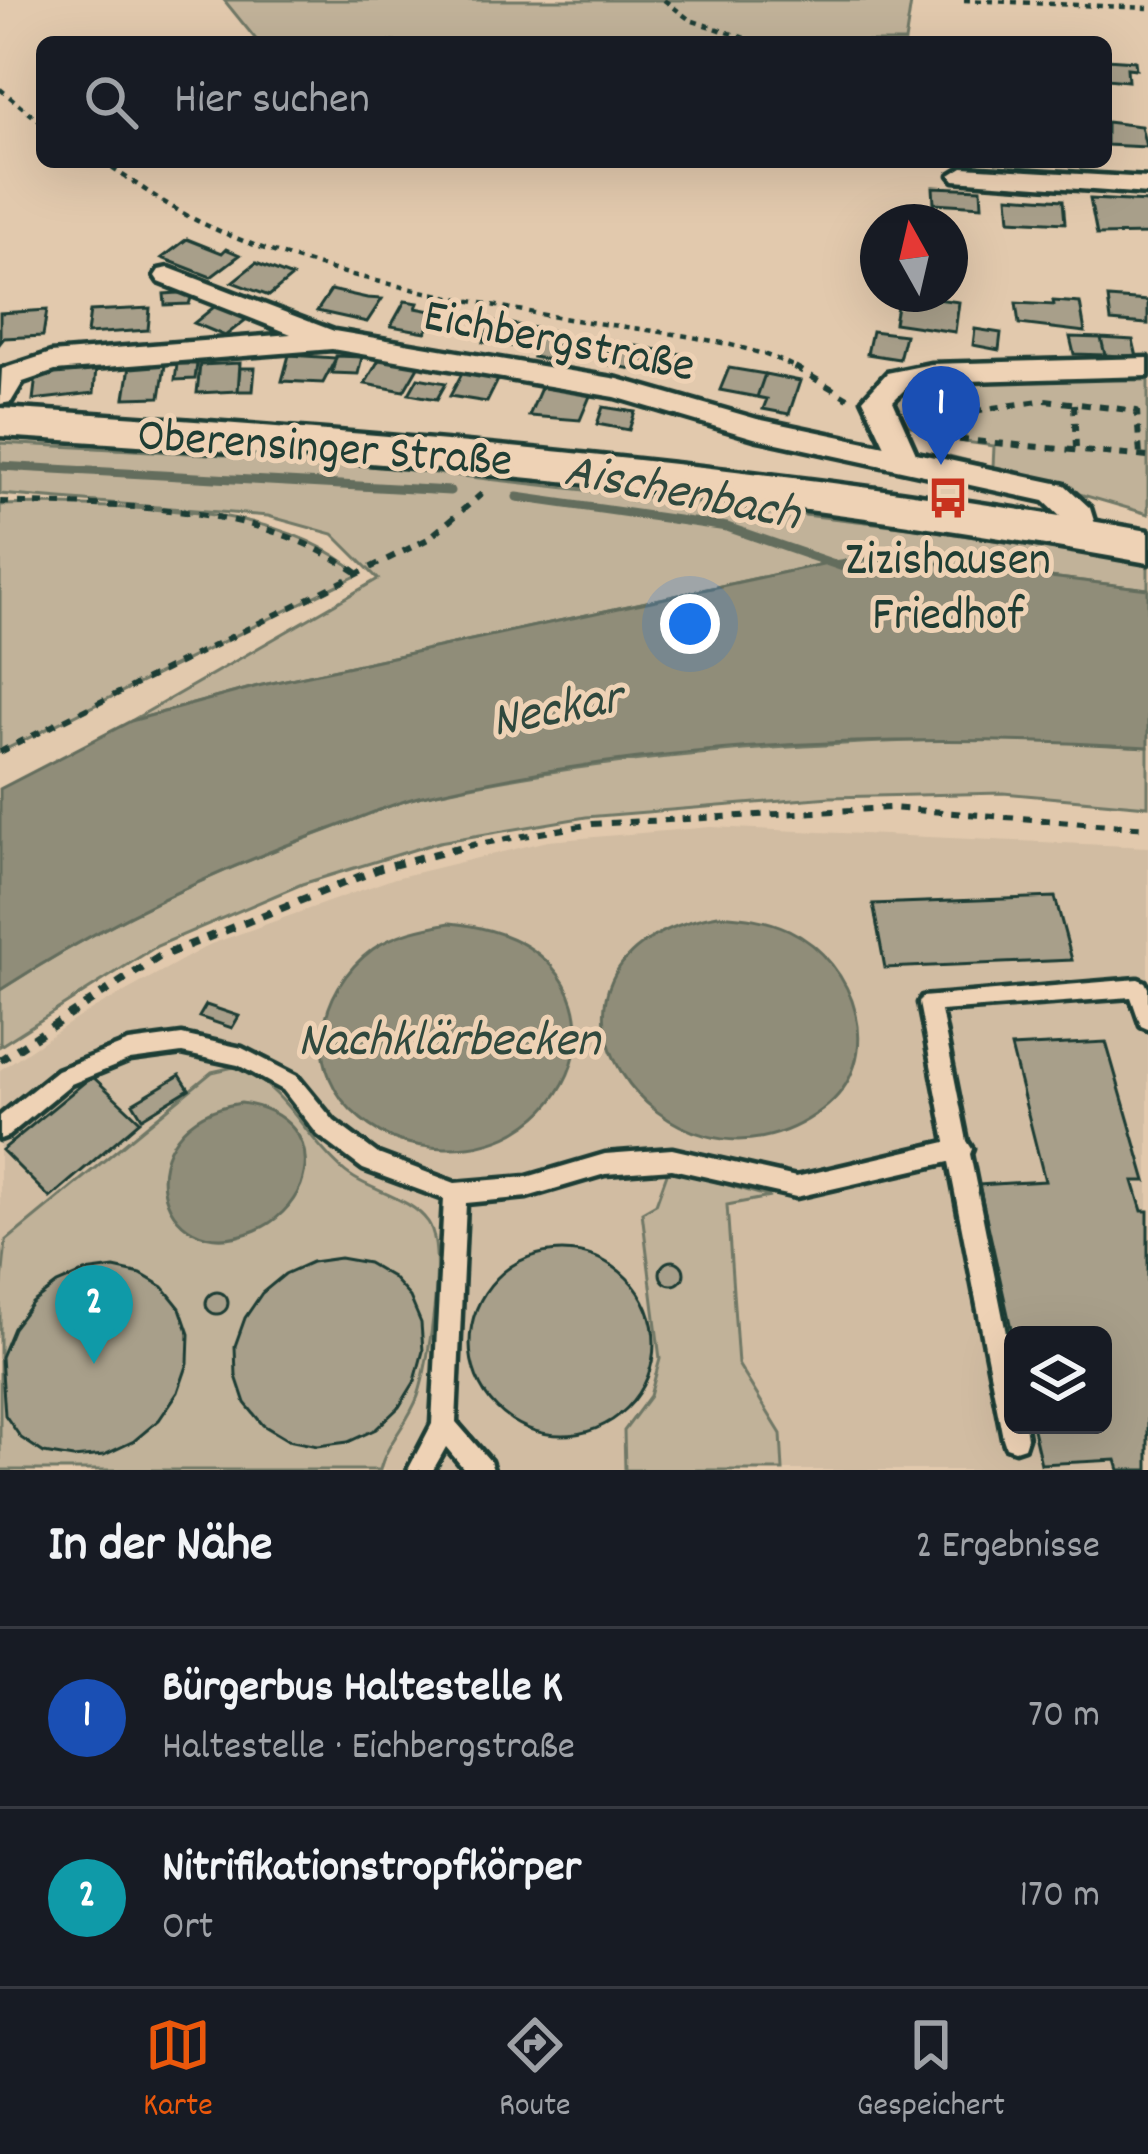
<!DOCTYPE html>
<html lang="de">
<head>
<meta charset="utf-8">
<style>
	:root { --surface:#171b24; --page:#20242c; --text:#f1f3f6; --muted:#9ea1a6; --line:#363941; --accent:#ea580c }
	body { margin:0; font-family:Dekko,sans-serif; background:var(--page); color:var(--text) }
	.controls { position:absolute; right:36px; bottom:36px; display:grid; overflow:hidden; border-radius:18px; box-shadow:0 12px 48px #0002 }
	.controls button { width:108px; height:108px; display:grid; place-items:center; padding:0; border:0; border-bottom:3px solid var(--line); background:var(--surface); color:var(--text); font:60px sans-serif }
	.compass { position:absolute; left:860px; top:204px; width:108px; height:108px; border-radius:50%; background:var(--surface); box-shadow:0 12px 48px #0002; rotate:352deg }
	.you { position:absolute; left:690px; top:624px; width:42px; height:42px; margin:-30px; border:9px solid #fff; border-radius:50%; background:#1a73e8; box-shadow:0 0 0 18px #1a73e833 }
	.badge { display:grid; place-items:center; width:78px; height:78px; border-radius:50%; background:var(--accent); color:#fff; font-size:39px; font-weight:700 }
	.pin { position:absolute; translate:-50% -99px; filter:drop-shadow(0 3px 6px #0008) }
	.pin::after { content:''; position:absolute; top:63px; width:42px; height:36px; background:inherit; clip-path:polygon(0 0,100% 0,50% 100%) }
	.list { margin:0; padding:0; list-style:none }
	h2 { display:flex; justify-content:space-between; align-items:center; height:156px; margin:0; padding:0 48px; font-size:51px }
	h2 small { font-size:39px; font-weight:400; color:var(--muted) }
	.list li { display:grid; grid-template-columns:78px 1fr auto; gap:36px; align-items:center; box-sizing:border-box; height:180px; padding:0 48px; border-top:3px solid var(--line) }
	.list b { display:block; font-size:45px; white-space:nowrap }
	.list p { margin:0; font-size:39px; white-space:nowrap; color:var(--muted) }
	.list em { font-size:39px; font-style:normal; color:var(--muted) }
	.icon { flex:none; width:66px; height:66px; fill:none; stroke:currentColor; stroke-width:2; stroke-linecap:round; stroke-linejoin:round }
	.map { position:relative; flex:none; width:1148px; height:1470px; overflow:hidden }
	.search { position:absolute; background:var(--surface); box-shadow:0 12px 48px #0002; left:36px; right:36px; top:36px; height:132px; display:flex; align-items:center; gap:30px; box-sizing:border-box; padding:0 42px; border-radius:18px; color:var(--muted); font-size:45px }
	.sheet { height:516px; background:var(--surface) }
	nav { display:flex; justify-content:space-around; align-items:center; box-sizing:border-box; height:168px; border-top:3px solid var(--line); background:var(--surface); font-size:33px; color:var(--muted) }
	nav a { display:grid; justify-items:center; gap:6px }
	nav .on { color:var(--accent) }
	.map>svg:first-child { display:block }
</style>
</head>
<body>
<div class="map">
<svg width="1148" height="1470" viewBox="0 0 1148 1470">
	<rect width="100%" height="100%" fill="#e2c9ad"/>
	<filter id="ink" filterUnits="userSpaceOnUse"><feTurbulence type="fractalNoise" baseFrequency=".00833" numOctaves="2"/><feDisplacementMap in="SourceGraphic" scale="24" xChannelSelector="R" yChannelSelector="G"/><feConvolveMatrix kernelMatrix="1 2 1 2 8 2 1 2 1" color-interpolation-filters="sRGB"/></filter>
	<g filter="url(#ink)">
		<path fill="#d1bca2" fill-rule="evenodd" d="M711,827L1148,847V1470H0V1070L79,1017L211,944L395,878L548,841ZM1013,1335H1103V1425H1013Z"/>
		<path fill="#c1b299" stroke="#707866" stroke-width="3" d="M224,0H869L911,3L905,42H258Z
			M1148,380V514L949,456L993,467L994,446L965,442V425L927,431L908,425L894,400C923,369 1098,381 1148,380Z
			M0,443L321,460L910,527L1148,564V589L885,557L832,562L258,686L131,721L378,579L333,534L268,516L0,494Z
			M47,504C152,511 276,502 360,574L0,752V505Z
			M1004,738L1148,747V806L1003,793L830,797L586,817L439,842L302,884L157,946L0,1046V990C104,923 211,872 328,830C359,819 390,803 423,796C613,753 810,743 1004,738Z
			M238,1066C290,1093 302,1134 342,1169C366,1191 410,1196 428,1222C447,1250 429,1364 418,1396C409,1422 386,1444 380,1470H0V1302L6,1241L212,1072Z
			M669,1168L770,1197L727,1205L738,1364L781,1434L783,1470H625L624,1431L650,1396L660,1359L642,1212L656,1204Z"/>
		<path fill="#908d79" stroke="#636d5d" stroke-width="3" d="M885,557L1148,589V747C909,732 656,741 422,796C390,804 358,819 327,830C211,872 104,923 0,990V789L131,721L258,686L832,562Z
			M718,915C743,917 766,919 789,930C856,962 889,1060 822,1110C664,1229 481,957 718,915Z
			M450,923C644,942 594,1152 445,1148C413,1147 386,1140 361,1119C302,1072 316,991 373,949C396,933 423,928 450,923Z
			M241,1103C285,1109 317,1139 301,1185C293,1205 276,1222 256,1230C153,1274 119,1122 241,1103Z"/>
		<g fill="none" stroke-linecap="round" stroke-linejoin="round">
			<path stroke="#636d5d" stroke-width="9" d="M0,466L450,491
				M517,497L727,527L846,568"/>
		</g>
		<path fill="#a89f8a" stroke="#1f3d34" stroke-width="3" d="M1106,59L1135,61L1136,69L1127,68L1128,81L1106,79Z
			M1106,122L1141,126L1146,147L1106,145Z
			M933,187L981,189L982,206L934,203Z
			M1008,196L1063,200L1065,223L1010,220Z
			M1090,199L1148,202V234L1097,235Z
			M187,239L222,253L226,249L240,255L211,277L162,258Z
			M256,263L292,277L269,296L232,282Z
			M331,290L367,298L382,299L367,322L317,311Z
			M193,292L189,304L165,305L164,294Z
			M899,294L959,302L955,332L894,323Z
			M1108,298L1148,301V324L1111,321Z
			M405,301L418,303L416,308L437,312L426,332L391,326Z
			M1053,301L1080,303L1085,332L1019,324L1016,303L1054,305Z
			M219,303L252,315L225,336L194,323Z
			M150,308L148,330L87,334L90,311Z
			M47,310L43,336L4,338L0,343V313Z
			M493,321L528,327L518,347L483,342Z
			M528,327L561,332L549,360L533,357L536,350L518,347Z
			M975,329L1001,333L999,350L973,345Z
			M872,331L905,335L899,359L867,354Z
			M1070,337L1101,338L1105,355L1074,354Z
			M1101,338L1133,340L1137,357L1105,355Z
			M612,341L647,348L637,370L601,363Z
			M647,348L681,354L672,376L637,370Z
			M289,355L336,358L323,383L282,381Z
			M336,356L362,357L358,374L332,373Z
			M380,358L419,365L404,391L365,384Z
			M240,363L238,391L197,393L200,365Z
			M177,364H197L195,379L175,380Z
			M165,365L160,397L125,398L130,366Z
			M96,368L94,393L33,400L36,376Z
			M240,368H255L253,391H238Z
			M465,368L501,374L487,402L450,396Z
			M729,368L765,374L757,397L720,390Z
			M765,374L800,381L789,414L763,409L767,399L757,397Z
			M418,378L446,383L437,399L409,394Z
			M544,381L593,389L580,420L529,416Z
			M603,407L635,412L629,430L597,424Z
			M1055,897L1072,960L885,968L873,904Z
			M206,1005L239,1016L232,1028L199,1017Z
			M1106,1042L1146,1181H1133L1142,1211H1148V1470H1119L1116,1460L1041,1464L1032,1425H1103V1335L1013,1337L979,1185L1045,1181L1011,1047Z
			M180,1075L189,1089L142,1118L133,1103Z
			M92,1076L140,1121L50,1198L2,1150Z
			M470 1343a92 92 0 1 1 184 0a92 92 0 1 1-184 0Z
			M340,1258L368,1263L392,1277L410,1297L421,1323L423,1351L415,1381L399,1407L376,1429L348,1442L317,1446L288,1440L263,1425L245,1403L236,1376L235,1346L245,1318L262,1293L285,1274L312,1262Z
			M660 1273a12 12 0 1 1 24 0a12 12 0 1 1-24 0Z
			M114,1268L141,1274L163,1287L180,1308L189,1334L188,1363L178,1392L159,1420L134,1441L104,1455L73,1458L44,1453L21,1438L5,1415L1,1357L13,1328L32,1303L57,1284L85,1272Z
			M206 1303a11 11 0 1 1 22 0a11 11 0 1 1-22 0Z"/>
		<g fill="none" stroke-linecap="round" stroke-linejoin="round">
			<g stroke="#1f3d34" stroke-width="9">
				<path id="lane" d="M1138,979L1145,982L1148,988V1029L1141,1026L1131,997L941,1011L967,1141L972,1149L970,1154L1013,1368V1425H1025L1027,1438L1024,1447L1015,1450L1006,1447L1003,1438L949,1162L796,1197L672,1169L605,1174L527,1197L466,1203L456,1422L490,1461L493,1470H465L446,1447L433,1470H408L432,1424L444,1199L363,1169L318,1135L283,1090L238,1065L182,1053L130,1060L71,1084L8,1136L0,1139V1116L57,1070L129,1042L182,1035L242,1048L297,1076L334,1121L378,1154L455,1183L527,1177L605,1154L672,1149L796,1177L946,1142L919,1003L922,997Z"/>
			</g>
			<g stroke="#1f3d34" stroke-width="9">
				<path id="street" d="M963,167L1148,178V194L954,180L950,175Z
					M169,268L334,331L618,379L757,419L885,446L863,399L887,373L931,364L1148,358V376L931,382L907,387L893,401L916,453L1065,485L1090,508L1098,534L1093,542H1071L1064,520L1044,501L754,438L615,397L332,349L55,371L23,382L11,402L0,404L2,369L51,353L291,334L159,282L155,276L159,270Z"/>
			</g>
			<g stroke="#1f3d34" stroke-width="9">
				<path id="secondary" d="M0,408C385,432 768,464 1148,531V563C768,494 385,460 0,436Z"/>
			</g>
			<path stroke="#1f3d34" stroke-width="4.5" stroke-dasharray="6 6" stroke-linecap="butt" d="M664,0L690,20L757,42
				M964,0L1148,8
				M0,89L42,123
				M102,162C135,182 169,208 204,224C305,272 439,295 550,316C622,329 738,335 800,370"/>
			<path stroke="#1f3d34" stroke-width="6" stroke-dasharray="9 9" stroke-linecap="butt" d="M795,367L848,398
				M1074,404L1076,448
				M974,411L1045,400L1137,411L1140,456
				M941,438L1148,457
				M0,502C125,507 252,500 359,574
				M0,752L428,539L484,492
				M450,849L592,824L890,808L1148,828"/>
			<path stroke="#1f3d34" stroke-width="8" stroke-dasharray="10 10" stroke-linecap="butt" d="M0,1060L159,957L381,868L467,846"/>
			<use href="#lane" fill="#eed2b5" fill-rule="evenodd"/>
			<use href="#street" fill="#eed2b5" fill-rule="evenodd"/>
			<use href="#secondary" fill="#eed2b5" fill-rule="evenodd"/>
		</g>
	</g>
	<defs>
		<g id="bus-bare" transform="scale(3.24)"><path d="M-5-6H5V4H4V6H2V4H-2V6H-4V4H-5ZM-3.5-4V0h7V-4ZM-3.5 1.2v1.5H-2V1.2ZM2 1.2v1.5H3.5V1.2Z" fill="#c8321e" stroke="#eed2b5" stroke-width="2.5" paint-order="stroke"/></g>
	</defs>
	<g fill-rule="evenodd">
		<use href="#bus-bare" x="948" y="498"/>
	</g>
	<g text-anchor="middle" stroke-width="10" stroke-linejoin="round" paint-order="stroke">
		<g font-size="48" fill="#1f3d34" stroke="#eed2b5">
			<text transform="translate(560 337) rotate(11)" y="17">Eichbergstraße</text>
			<text transform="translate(325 444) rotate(4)" y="17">Oberensinger Straße</text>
		</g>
		<g font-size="48" fill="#1f3d34" stroke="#eed2b5">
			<text x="948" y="573">Zizishausen<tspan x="948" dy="55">Friedhof</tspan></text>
		</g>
		<g font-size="51" font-style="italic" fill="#30493e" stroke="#eed2b5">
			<text transform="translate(683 488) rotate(11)" y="18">Aischenbach</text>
			<text transform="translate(556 705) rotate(-11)" y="18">Neckar</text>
			<text x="449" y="1054">Nachklärbecken</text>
		</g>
	</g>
</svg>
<div class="controls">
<button><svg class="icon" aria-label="layers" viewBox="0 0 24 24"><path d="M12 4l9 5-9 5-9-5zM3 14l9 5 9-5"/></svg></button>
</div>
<svg class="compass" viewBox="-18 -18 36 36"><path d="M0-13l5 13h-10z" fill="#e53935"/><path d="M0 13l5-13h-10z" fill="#9ea1a6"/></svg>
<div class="you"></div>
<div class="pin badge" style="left:941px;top:465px;background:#1a4fb4">1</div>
<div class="pin badge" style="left:94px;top:1364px;background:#0f9aa8">2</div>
<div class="search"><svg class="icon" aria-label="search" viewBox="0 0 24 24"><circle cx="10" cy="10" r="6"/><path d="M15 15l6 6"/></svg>Hier suchen</div>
</div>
<section class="sheet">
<h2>In der Nähe<small>2 Ergebnisse</small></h2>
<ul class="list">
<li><span class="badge" style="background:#1a4fb4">1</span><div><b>Bürgerbus Haltestelle K</b><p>Haltestelle · Eichbergstraße</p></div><em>70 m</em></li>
<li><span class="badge" style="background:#0f9aa8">2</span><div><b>Nitrifikationstropfkörper</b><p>Ort</p></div><em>170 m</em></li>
</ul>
</section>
<nav>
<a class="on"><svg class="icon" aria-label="map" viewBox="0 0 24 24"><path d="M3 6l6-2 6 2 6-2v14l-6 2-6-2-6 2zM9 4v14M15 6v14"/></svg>Karte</a>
<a><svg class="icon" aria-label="directions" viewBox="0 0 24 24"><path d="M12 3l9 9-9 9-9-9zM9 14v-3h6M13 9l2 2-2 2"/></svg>Route</a>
<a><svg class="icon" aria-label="saved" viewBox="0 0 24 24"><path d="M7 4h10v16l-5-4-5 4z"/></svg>Gespeichert</a>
</nav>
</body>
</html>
